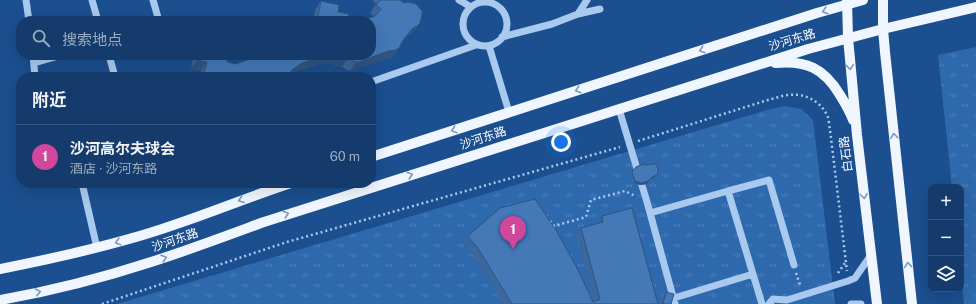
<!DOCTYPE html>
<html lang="zh">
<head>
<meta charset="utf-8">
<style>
	:root { --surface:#143b6b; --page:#214673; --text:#f1f3f6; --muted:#9dadc1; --line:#33557e; --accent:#ffd166 }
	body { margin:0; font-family:"Public Sans","Noto Sans SC",sans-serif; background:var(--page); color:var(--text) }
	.controls { position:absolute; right:12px; bottom:12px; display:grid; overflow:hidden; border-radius:8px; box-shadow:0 4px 16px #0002 }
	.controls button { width:36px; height:36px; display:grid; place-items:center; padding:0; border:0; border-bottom:1px solid var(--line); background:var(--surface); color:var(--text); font:20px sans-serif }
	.you { position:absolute; left:561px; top:142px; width:14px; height:14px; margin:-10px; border:3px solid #fff; border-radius:50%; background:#1a73e8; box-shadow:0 0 0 6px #1a73e833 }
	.badge { display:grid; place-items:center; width:26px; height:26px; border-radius:50%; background:var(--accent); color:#fff; font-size:13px; font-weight:700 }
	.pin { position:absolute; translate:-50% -33px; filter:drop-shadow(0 1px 2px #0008) }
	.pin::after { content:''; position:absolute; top:21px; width:14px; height:12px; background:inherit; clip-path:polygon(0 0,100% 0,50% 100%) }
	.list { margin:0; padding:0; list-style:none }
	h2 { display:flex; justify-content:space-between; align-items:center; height:52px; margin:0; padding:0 16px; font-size:17px }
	h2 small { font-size:13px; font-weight:400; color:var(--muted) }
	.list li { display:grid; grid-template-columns:26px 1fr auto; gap:12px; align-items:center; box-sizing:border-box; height:64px; padding:0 16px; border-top:1px solid var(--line) }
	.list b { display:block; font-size:15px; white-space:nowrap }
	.list p { margin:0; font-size:13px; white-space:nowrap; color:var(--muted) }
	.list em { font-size:13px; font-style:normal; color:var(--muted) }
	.icon { flex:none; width:22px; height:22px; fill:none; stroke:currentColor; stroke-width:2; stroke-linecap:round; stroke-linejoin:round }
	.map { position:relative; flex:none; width:976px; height:304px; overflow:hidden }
	.search { position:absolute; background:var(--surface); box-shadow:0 4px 16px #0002; left:16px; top:16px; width:360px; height:44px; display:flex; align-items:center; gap:10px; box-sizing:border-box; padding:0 14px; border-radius:16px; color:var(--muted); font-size:15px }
	.panel { position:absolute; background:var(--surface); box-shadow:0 4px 16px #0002; left:16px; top:72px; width:360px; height:116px; border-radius:16px }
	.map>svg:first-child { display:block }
</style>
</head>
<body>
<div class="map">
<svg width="976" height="304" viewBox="0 0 976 304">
	<defs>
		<pattern id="grass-tufts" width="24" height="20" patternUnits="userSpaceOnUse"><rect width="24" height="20" fill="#2e69ad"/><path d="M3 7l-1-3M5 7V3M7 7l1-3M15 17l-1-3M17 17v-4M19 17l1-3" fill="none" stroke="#4d80b9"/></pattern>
	</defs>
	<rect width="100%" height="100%" fill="#1b4f8f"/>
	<path fill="url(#grass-tufts)" d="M976,47V304H964L961,273V187H952L938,55Z
		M785,106L801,109L813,120L835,304H117L767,110Z"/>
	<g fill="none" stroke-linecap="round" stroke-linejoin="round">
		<path stroke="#a9c9ee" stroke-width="2.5" stroke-dasharray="2 3" stroke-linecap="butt" d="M638,141L771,99C777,98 783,95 789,95C805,93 820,101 827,115C829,119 829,125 830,130L847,271
			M550,221L554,226L586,217L591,200L625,191L635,196
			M796,273L800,285
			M838,273L845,263
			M102,304L287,242L620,147"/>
		<path stroke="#a9c9ee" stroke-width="7" d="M26,0L29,21
			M92,0L98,21
			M153,0L159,21
			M459,0L471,7
			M463 24a22 22 0 1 1 44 0a22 22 0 1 1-44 0Z
			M578,14L587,0
			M502,37L552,24L578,14L600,9
			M489,46L509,112
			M33,55L35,77
			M109,55L115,77
			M34,63L62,55
			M371,82L476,45
			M619,109L647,202L675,304
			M82,183L97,248
			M728,191L769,180L794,265
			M650,213L728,191L762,304
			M674,298L753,274
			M769,304L773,299L787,300L848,281L855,278L871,255
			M851,304H861"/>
		<path stroke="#f0f6ff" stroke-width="10" d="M847,0L848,38L850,59L857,135L877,304
			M883,0V29L885,52L912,304
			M775,63C806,60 824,68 840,95C845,103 850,111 853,120
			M371,157L817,13L863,0
			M0,269C46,260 91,250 136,237C189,222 239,200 291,183
			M0,300C51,291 102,278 151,262C189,250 226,236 264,222L808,49L883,29L976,7"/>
	</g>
	<path fill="#3a679d" d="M372,0H400L420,23L414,31L411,34L407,36L402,43L394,56L390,58L383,60L361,67L354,71H350L342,67L327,63L319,64L294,72L291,75L287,77L201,73V71L191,68L194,55H228L227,62L236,64L254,58L251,55H371L374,17L370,13L376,4Z
		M321,1L338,12L348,21H313L315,10Z
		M636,167L656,175L654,178L649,180L647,184L640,185L634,183L631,174Z
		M602,216L658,304H503L474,256L463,243L468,236L593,302L594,301L576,235L581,228L597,223Z
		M666,292L671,304H660L662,299Z"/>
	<path fill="#305480" d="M420,23L414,31L411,34L407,36L397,48L403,40L413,28Z
		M399,48L394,56L390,58L383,60L361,67L354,71H350L356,62Z
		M324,55H333L348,58L342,67L327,63L319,64L294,72L291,75L286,77L293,69L300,64Z
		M197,60L207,62L201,71L191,68Z
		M655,176L654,178L649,180L651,178Z
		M635,181H648L647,184L640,185L634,183Z"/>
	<path fill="#4478b7" stroke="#305480" d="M380,0H400L404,3L408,2L416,4L422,11V15L420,23L417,26L413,28L403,40L399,48L396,50L388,51L367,59L360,62H356L348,58L333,55H371V21H361L375,16L381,9L376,5Z
		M321,1L339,5L338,12L349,14L347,21H348H317Z
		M198,55H228L227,62L236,64L255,57L257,55H332H324L300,64L297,67L293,69L286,77H197L201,73L205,71L207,62L197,60Z
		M643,164L647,165L652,164H656L658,169V173L655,176L651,178L648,181L641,183L635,181L632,172L636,167Z
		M535,199L556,230L577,268L593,302L600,299L581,228L603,222L602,216L632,208L658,304H512L479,250L468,236L500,208Z
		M666,292L674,294L671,304H663Z"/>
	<defs><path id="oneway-chevron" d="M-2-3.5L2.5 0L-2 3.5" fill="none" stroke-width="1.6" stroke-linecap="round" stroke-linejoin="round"/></defs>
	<g stroke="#7b9ac1">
		<use href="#oneway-chevron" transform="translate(825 11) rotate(163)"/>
		<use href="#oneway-chevron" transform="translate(702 50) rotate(162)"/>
		<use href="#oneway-chevron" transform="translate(850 67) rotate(84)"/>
		<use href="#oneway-chevron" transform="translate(578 90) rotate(162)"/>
		<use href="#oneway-chevron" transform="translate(454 130) rotate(162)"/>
		<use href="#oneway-chevron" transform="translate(894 136) rotate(-96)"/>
		<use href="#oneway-chevron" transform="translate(410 175) rotate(-18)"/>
		<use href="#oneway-chevron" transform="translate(864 196) rotate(83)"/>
		<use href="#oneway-chevron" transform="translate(241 200) rotate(160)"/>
		<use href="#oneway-chevron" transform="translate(286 214) rotate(-18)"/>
		<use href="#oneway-chevron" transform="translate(118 242) rotate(165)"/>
		<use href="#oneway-chevron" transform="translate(164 258) rotate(-19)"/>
		<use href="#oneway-chevron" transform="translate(908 265) rotate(-96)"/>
		<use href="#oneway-chevron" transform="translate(38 292) rotate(-13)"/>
	</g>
	<g text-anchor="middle" stroke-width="4" stroke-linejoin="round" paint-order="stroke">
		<g font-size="12" fill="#fff" stroke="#1b4f8f">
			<text transform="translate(792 40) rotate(-17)" y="4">沙河东路</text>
			<text transform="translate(483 138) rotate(-18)" y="4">沙河东路</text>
			<text transform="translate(846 154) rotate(-97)" y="4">白石路</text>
			<text transform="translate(175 240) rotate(-19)" y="4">沙河东路</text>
		</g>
	</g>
</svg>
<div class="controls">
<button>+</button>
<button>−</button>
<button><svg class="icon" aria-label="layers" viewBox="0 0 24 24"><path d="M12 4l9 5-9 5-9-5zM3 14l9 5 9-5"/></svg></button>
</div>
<div class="you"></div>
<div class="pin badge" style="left:513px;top:249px;background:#d1479c">1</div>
<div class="search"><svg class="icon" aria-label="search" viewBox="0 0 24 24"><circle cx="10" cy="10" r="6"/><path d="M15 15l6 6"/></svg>搜索地点</div>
<section class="panel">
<h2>附近<small></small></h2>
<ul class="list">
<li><span class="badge" style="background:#d1479c">1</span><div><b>沙河高尔夫球会</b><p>酒店 · 沙河东路</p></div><em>60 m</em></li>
</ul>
</section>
</div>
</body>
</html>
